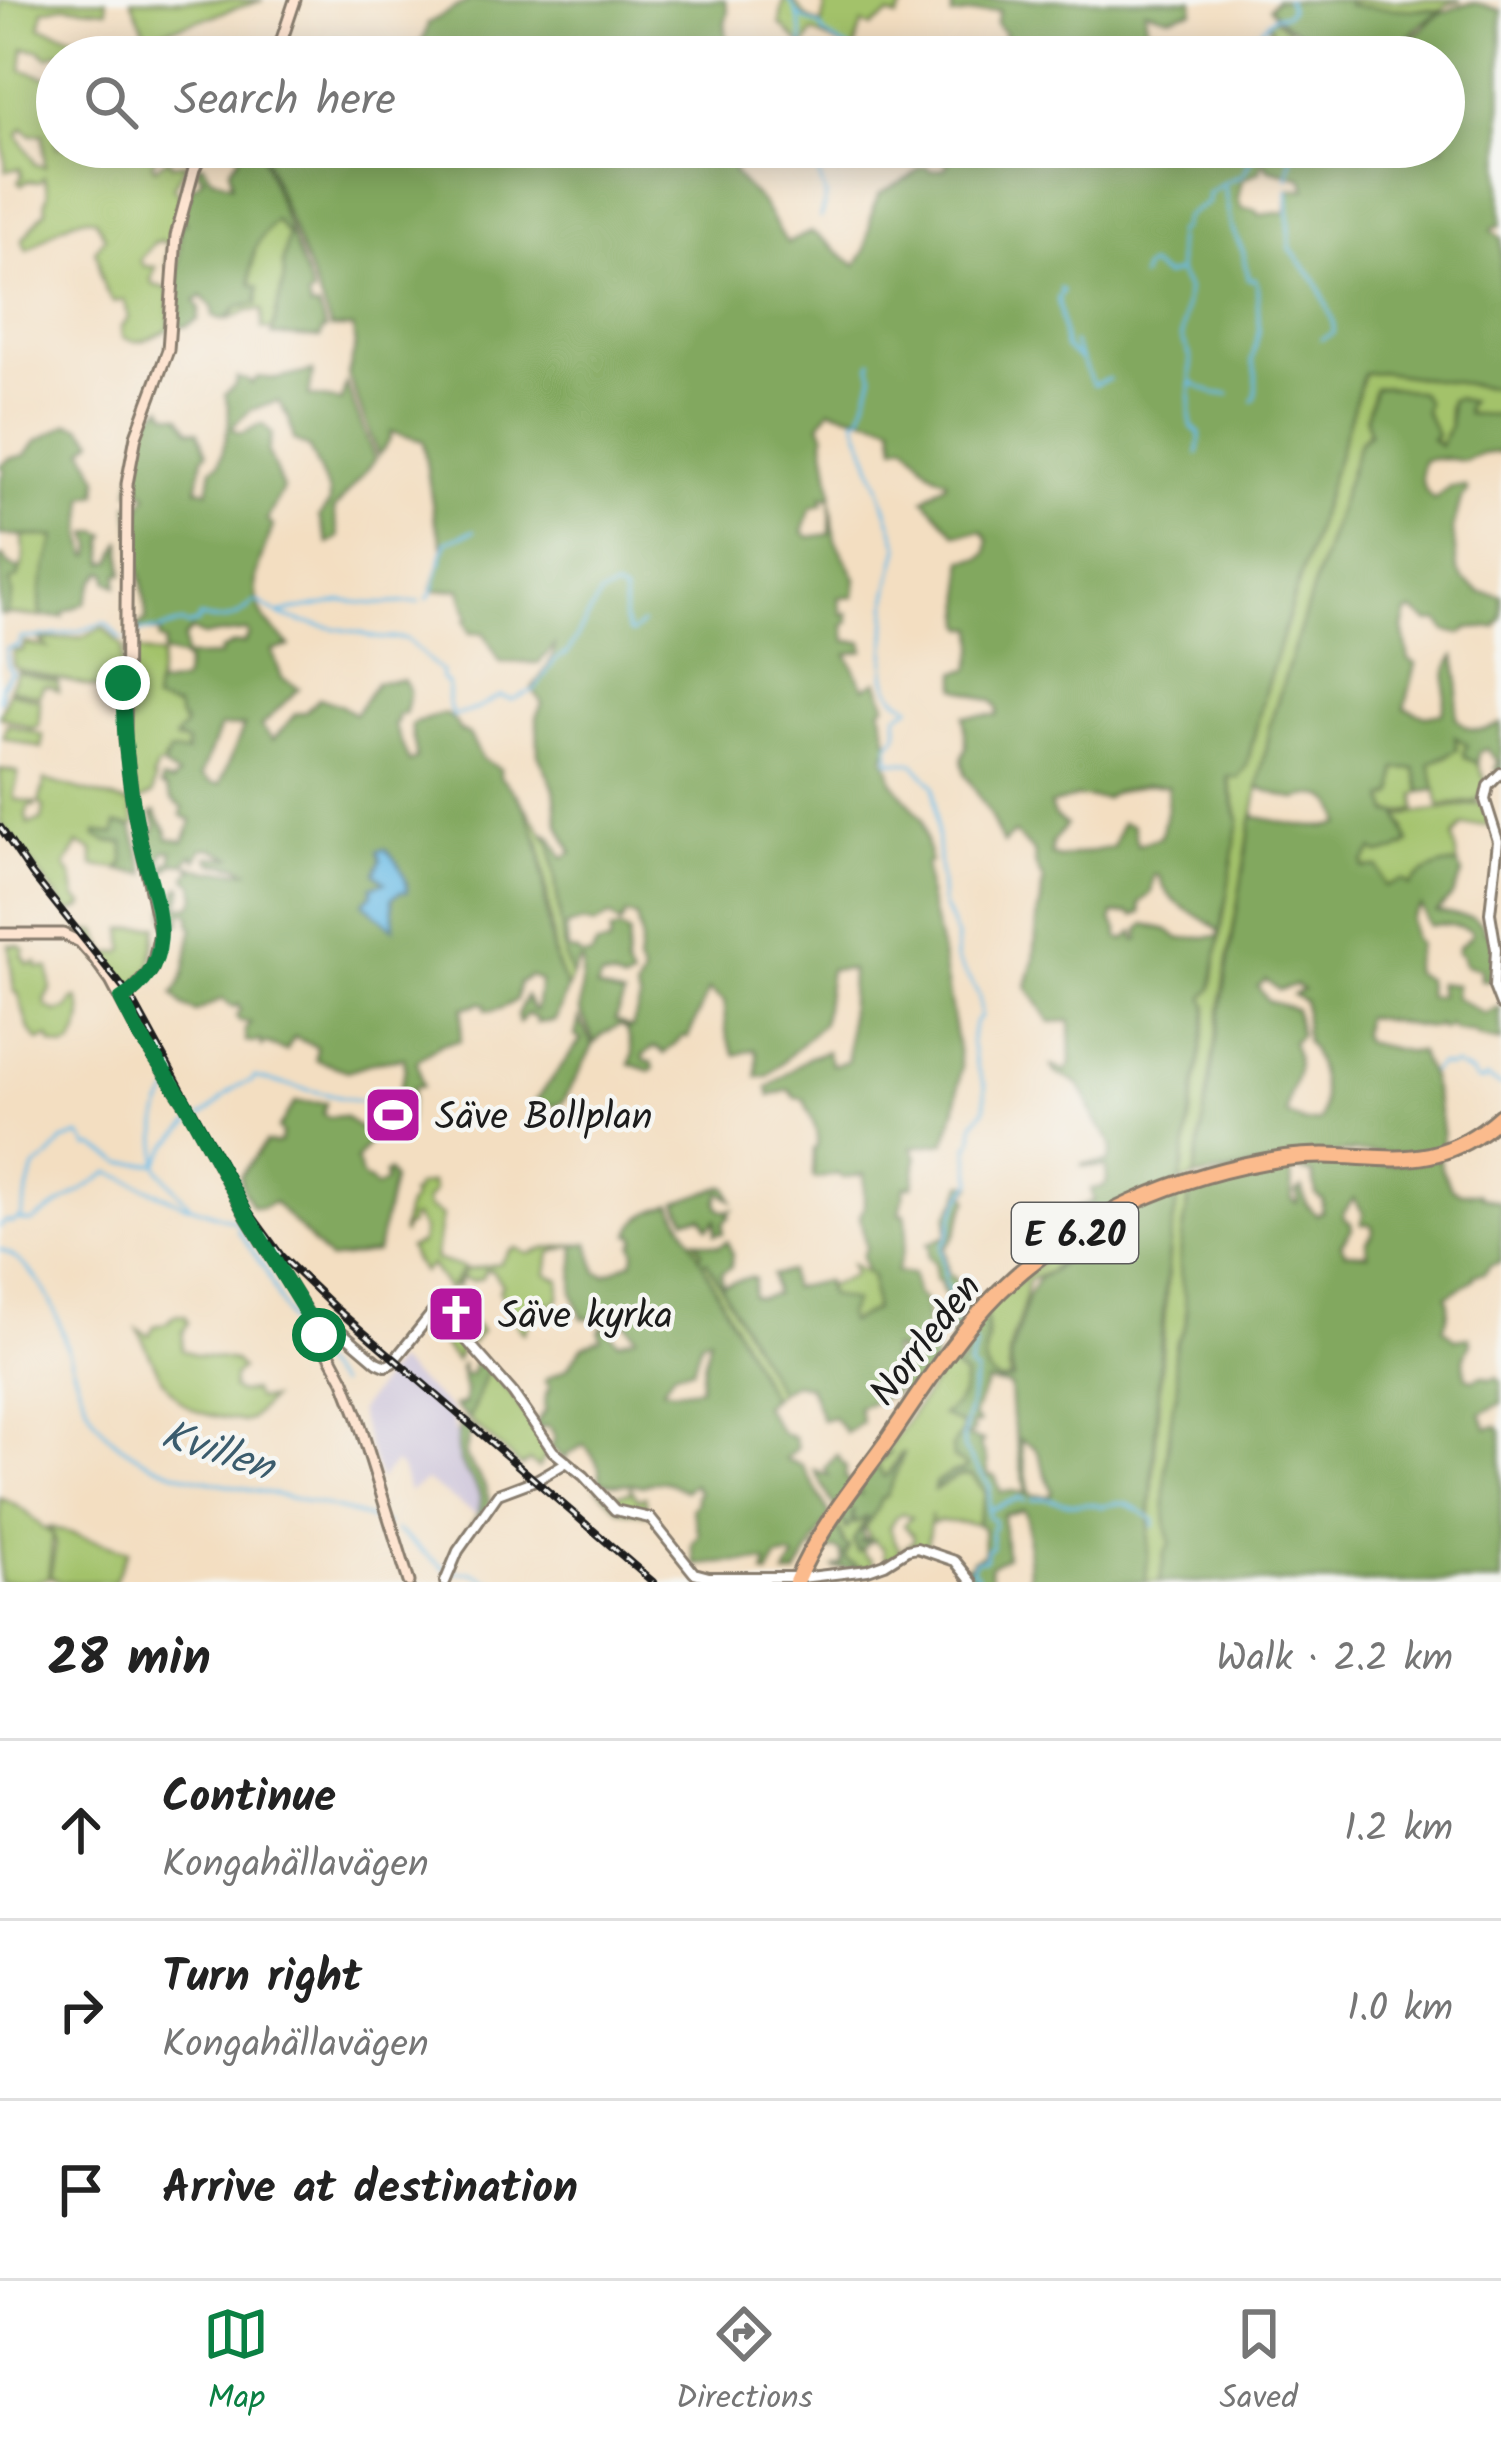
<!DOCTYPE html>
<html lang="en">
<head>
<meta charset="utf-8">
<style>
	:root { --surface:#fff; --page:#f2f2f2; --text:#222; --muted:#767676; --line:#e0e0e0; --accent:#0b8043 }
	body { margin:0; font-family:Kalam,sans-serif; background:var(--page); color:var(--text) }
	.stop { position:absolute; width:36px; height:36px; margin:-27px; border:9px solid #0b8043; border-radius:50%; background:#fff }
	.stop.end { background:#0b8043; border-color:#fff; box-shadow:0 3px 12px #0008 }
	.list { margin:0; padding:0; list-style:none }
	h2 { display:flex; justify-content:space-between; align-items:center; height:156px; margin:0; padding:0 48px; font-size:51px }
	h2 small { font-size:39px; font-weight:400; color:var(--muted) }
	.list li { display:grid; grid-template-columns:78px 1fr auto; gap:36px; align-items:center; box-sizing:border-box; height:180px; padding:0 48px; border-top:3px solid var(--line) }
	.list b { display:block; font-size:45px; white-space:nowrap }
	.list p { margin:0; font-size:39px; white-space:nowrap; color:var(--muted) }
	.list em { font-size:39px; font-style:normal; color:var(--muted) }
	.icon { flex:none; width:66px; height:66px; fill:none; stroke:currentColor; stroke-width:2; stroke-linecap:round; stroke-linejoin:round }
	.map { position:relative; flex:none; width:1501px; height:1582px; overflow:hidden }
	.search { position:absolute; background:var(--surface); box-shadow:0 6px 30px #0003; left:36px; right:36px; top:36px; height:132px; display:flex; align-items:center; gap:30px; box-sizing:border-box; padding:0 42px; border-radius:66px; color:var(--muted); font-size:45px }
	.sheet { height:696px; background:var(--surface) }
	nav { display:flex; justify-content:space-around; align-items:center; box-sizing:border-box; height:168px; border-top:3px solid var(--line); background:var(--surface); font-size:33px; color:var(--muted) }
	nav a { display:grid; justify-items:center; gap:6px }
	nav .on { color:var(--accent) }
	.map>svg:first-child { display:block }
</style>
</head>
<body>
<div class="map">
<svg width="1501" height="1582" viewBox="0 0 1501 1582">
	<rect width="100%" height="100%" fill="#f6f6f2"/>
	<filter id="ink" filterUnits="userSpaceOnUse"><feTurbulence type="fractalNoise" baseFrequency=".00833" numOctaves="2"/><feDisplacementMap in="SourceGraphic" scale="24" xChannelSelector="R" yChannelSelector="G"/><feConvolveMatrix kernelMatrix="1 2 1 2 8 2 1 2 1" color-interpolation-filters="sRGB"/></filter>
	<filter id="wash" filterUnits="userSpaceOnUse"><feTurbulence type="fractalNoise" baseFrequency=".004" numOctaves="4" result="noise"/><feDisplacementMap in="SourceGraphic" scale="48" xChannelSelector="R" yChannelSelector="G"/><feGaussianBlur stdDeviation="2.7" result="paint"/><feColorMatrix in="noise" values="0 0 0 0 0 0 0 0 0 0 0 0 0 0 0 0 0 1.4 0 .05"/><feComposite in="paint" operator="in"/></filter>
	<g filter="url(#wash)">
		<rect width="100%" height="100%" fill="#f3dec1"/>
		<path fill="#c9bfd7" d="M396,1362L451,1410L453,1429L458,1437V1449L478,1490L480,1504L477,1515L426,1481L408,1492L402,1470L395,1463L380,1480L358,1412Z"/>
		<path fill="#a3c26a" stroke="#606f43" stroke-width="3" fill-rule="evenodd" d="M0,0H106L107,10L63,6L43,10L40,27L111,47L123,57L89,54L87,57H78L79,51L74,49L72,54L59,52L48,57L39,50L24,48L22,70L57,80V147H160L152,164L155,168L169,159L171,165L187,163L173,187L183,197L171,268L167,267L168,245L163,241L154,243L140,260L144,266L156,267L151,280L153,285L170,289L169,329C152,337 140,347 122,337L121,327L129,318L124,300L113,302C107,294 101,283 100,273C98,264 101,260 95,251L105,237L95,219C71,213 47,238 27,251L22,240L46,210L45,202L48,194L44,177L39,182L27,181L22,185L18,182L22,176L20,168L6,171L0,103ZM23,128L31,135L43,134L45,167L35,164C31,151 21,145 18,134Z
			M131,0H263L147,36Z
			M783,0H793L806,17L822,25L825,7L822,0H897L905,5L897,18L889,15L871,27L862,24L854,49L882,57H865L812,32L805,46L801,45L780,24Z
			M1348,0H1460V1L1448,4L1441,10L1377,9L1349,5Z
			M1274,18L1307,48V53L1298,57H1265C1267,43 1261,38 1272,27L1267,24Z
			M276,219L288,235L283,261L284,278L272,330L262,329V310L248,311L227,320L238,307L257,304L250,278L257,239Z
			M1364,372H1381L1501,389V406L1497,415L1467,414L1466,408L1469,402L1448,407L1450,426L1441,446L1431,438L1420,392L1404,391L1359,443L1270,724L1231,941L1194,1178L1180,1183L1208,1008L1204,998L1219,941L1239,820L1228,776L1247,765L1265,691Z
			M23,536H55L39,608L41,617L7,614L12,595L10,581L18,578L24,559Z
			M103,627L122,646L121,694L17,669L13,665V651H22L25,643L48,648L40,640L82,637Z
			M127,648L162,656L154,701L177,708L184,727L177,741L187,742L189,746L187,754L178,752L165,759L164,765L157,766L153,777L155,779L153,794L137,803L129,759Z
			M17,672L58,682V691L51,686H43L39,696L9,688Z
			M9,691L40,700L39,726L32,728L0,716Z
			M7,724L43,735L42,748L3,738Z
			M1454,737L1467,745L1463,753L1465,758L1478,763L1487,784L1480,797L1475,801L1439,806L1430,763L1448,756L1455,746Z
			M0,769L18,772C19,782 12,791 14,799L36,803L35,806H29L26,815L28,824L42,820L44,807L39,803L45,780L131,804L135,824L132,827L117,824L114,834L97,832L96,836L108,842L124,843V864L118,869L93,866V851L78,844L65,866L72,877L76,899L83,904L82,908L69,913L0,822Z
			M1396,769H1415L1421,792L1415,795L1416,810L1398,813L1387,811L1385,797H1391Z
			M516,793L551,845L565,958L572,977L567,990L556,962L540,844Z
			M1481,803L1492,825H1462L1453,837L1458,865C1444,861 1417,875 1410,886L1399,883L1385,886L1378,868H1363L1365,858L1374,849L1379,854L1405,847V828L1398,816Z
			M157,926L151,967L128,993L80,932L97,931L107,954L122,952L125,949L123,929Z
			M9,945L20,946L25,950L22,955L28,964L37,962V967L49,968L51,990L45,1001L47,1007L57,1012L68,1009L73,1000L77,998C86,1014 81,1029 72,1045L64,1048L52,1044L49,1037L39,1041L29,1030L18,993L14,992Z
			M377,1103L410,1106L408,1126L375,1123Z
			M431,1183L434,1192L426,1201L427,1207L442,1216L435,1259L464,1268L448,1290L431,1265L423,1272L414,1261L409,1248L421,1243L423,1230L415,1217L410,1219L411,1224L405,1227L403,1233L402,1231L407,1206L412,1201L410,1194L415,1193V1187Z
			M1190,1187L1182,1276L1187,1302L1186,1319L1184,1333L1176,1342L1174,1355L1179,1386L1171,1420L1172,1542L1164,1554L1160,1582H1146L1170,1241L1179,1190Z
			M696,1240L779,1392L771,1398L691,1241Z
			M575,1245L550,1253L547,1274L560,1280L559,1299L551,1305L539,1300L524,1333C516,1326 505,1303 499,1291L502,1285L492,1271L485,1270L482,1278L471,1281L462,1278L458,1287H454L466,1270L500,1263L509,1251L516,1248L528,1254L547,1248Z
			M1057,1249L1060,1259L1050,1271L1028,1281C1025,1290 1025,1301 1022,1311C1014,1337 1005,1350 1010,1379L1003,1382L991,1378L983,1360L988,1338L985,1310Z
			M851,1264L872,1276L874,1310L849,1322C843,1304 829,1303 825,1281L829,1286L854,1275Z
			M453,1293L467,1316L481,1331L471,1344L441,1308L439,1300Z
			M438,1313L464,1342L455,1361L437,1337L441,1339L445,1334L442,1331L435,1335Z
			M176,1315L185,1316L188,1323L183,1332L182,1349L195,1355L234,1361L241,1368L233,1377L232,1388L238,1393L252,1391L257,1399H270L250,1420L243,1422C227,1418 208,1417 194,1410C165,1396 151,1356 138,1329L149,1335L154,1326L166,1323Z
			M947,1364L964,1376C966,1394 958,1405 943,1414L962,1425L966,1470L952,1473L935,1483L936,1489L959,1475H972L986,1493L977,1524L938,1521L931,1524V1514L927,1547H905L914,1541L913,1535L903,1525L911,1517L902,1513L895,1518L889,1528L901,1553L886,1562L883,1548L870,1539L862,1543L859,1542L870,1536L864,1528L877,1509L880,1500L887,1495L901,1453L886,1476L884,1477L877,1465L890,1453L881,1458Z
			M486,1367L511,1394L549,1450L538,1468L530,1461L521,1466L469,1420L484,1381Z
			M631,1488L638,1499L645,1496L648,1514L620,1510L598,1489L619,1494L630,1492Z
			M0,1498C26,1507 33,1521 53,1535L48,1578L32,1582H0Z
			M853,1508L854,1521L869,1514L853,1541L857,1551L863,1550L865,1555L872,1560L873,1566C861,1569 853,1569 846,1558L849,1547L845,1546L840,1531L835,1527L841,1513L845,1525L849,1527Z
			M51,1527L128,1551L114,1582H61L50,1576L56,1544L52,1530L46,1528Z"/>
		<path fill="#82a85e" stroke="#4f623d" stroke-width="3" fill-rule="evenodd" d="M471,0H725L728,11L725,23L729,57H382C385,55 393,48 397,47C419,43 422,50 428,23C444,16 455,6 471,0Z
			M952,0H1193V11L1169,17L1145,10L1151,57H998L997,45L1003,42L1005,33L996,24L1000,10L952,16Z
			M1276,0H1348V6L1441,11L1420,25L1389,57H1345L1315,39H1311L1285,25L1269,8Z
			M1474,3C1484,3 1491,9 1501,10V225L1494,227L1492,231L1501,238V389L1381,372L1364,373L1265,691L1247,765L1239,778L1228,777L1234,807L1239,820L1212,988L1204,997L1208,1007L1180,1183L1056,1239L1051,1220L1059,1223L1077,1212L1076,1208L1094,1201L1091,1189L1102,1187L1107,1182L1106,1167L1082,1166V1164L1108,1162C1118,1138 1103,1136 1094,1117C1087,1105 1087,1091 1074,1082C1063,1074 1058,1079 1051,1066L1066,1071L1071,1063L1070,1021L1050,1022L1027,986L1034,961L1038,911C1044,902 1039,891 1044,882L1036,867L1034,852L1014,833L1003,844L988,811L965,774L962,760L966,747L964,716L997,715L998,710L994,702L957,688V672L970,669L976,647L975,628H967L964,624L963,560L981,558L987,553L988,540L982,531L956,534L924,499L946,483V479C927,475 920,456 906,443L896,446L893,424L830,409L820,424L825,435L824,440L832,491L831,499L822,496L823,504L811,508L803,532L809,537L830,534L831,502L835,540L856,578L854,597L839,598L842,614L848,613L849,622L844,625L846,641L863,642L864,651L847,654L864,688L877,681L886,704L881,709L889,745L884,758L889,767L892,781L922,819L930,862L926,864L928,896L941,949L961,1067L956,1107L945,1143L912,1147L917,1157L914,1182L913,1186H905L900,1214H905C910,1234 903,1253 896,1272L913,1274L916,1294L923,1299L927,1313L925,1327L935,1343L934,1364L908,1400L902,1397C894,1377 901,1366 915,1352L907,1355L899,1366L897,1365V1349H891L895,1381L894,1395L858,1407L862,1422L846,1433L833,1417L822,1420L809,1386L794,1383L779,1392L707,1261L702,1262L771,1398L763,1406L782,1433L794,1438L797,1448L785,1459L803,1466L830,1515L796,1575H785L795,1558L790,1556L777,1558L768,1575L764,1574L767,1563C750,1559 714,1564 695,1565L692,1544L699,1534L692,1508L697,1503L696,1496L699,1492L693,1484L685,1491C671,1483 660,1477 643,1486C628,1481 615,1487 599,1481C604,1469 592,1454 584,1445L567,1455L566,1460L551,1447L555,1438L551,1429L546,1426L538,1429L535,1425L546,1410L544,1406L547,1391L550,1390L548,1383L545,1382L546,1379L567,1368L583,1346L601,1338L599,1332L602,1325L619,1342L636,1336L617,1311L601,1318H582L573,1293L575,1245L589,1243L597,1272L605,1275C617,1271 620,1266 632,1262L635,1251L633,1245L636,1240L635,1235H630C635,1214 655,1211 672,1204L700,1258L702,1251L696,1240L718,1246L727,1241L732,1253L731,1267L721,1273L723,1285L750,1277L755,1279L752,1296L759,1298L775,1294L772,1275L789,1271L791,1288L825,1281L828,1295L854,1301L847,1314L849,1322L874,1310L872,1276L866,1271L862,1256L866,1248L860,1216L864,1207V1174L842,1178L838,1174L816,1179L813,1177L814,1149L817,1147C819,1127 809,1116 804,1099L796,1098L789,1090L770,1096L768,1088L809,1057L827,1051L832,1065L848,1061L851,970L830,969L823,1023L768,1076L757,1077V1053L754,1049L736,1055C724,1039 725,1022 724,1002L709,990L688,1037L683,1036L664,1054L661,1050L654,1047L643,1055L645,1060L652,1062L654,1068L651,1071L630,1064L633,1054L627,1029L620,1025L603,1034L595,1043L580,1011L583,961L578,963L572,977L565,958L551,845L545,833L552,837L563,858L572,852L558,823L554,789L538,754L537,715L542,704L532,688C542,676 554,661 555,645L539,663L500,662L484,633H470L465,620L468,617L460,589L435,591L432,589L444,550L434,517L423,441L391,432L390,440L378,456L348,375L355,348L353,328H331L261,147H733L734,174L762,203L787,243L811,232C828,239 839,257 856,265L865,251L873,208L879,194L910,177L920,168L927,167L931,171L944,169L948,164L940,153L909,164L886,149L858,169L847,167L835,158L833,147H1201L1203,149L1213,147H1444V57H1392C1421,32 1433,9 1474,3ZM1262,162L1266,163L1267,168L1302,178L1306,189H1289L1287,212L1259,215L1257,210L1241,208L1238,197L1242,180L1260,171ZM1146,785L1168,786L1167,807L1161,837L1137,845L1133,825L1122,822L1113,847L1059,858L1051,855L1052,843L1066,825L1054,816L1050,805L1077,797L1105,799L1113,793ZM1154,875L1159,876C1170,911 1199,910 1220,932L1219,936L1180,939L1168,930L1145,924L1139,930V940H1135L1134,932L1124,940L1118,937V930L1112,921L1113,914L1130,913L1133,916L1141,913L1140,903L1151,893ZM626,915L636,917L641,939L638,963L643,975L636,991L640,1000L632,1028L615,1020L624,997L597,988L601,978H613L624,983L632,979L626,967L629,934L619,929L611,931L610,944L596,946L591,956H581L577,952L568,951L566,926L584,922L594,925L610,916L620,925ZM709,1337C708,1356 701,1369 700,1388L673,1391L663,1389L674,1371L693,1369L701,1341Z
			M241,147H259L313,295L308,297L310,308H318L326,329L323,330L320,338L272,335L284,278L283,262L288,235L276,220C255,243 250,252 251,285L258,287L257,304L238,307L224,320L213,316V308L202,296L195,301L200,308L198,320L187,326L173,328L181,224L186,223L182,217L192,186L197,185L203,177L197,172L199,164L204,165L210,176L232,185L230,168L239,157Z
			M313,371L309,396L341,401L346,384L375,460L334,510L339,537L328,544L319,517L329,504V492L309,448L294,440L289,419L278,401L251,410L234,425L233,430C246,439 250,425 263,424L272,434L268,452L283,489L267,520L273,526C262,559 245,584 264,618C269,627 282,636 290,646L272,651L282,678L299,688L261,726L273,740L295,714L305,712L320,698L340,705L355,714L377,682L403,680C415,696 406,697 405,713L397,715L398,720L394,725L409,762L416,759C417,746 410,736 412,724L441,714C451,714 456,723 460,731L469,734L482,759L500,769V777C558,832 535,896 556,963C559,972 564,981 567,990L555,1021L536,1023V1019L527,1014L519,1023L517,1015L526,996L533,1010H536L540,981L530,976L519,983L516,1000C507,1006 497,1012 486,1010L485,1004L480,1003L463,1008L460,1041L441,1044L417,1061L422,1086L413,1088L411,1103L396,1102L405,1069L404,1058L374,1062L348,1071L316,1060L317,1047L294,1037L286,1051L265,1043L262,1047L260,1040L253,1043L246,1041L245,1030L250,1023L239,1021L236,1016L240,1011L238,1005L233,1007L222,999L196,1012L183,1006L173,994C189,977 186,950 193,928L190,924V914L184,912L181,914V923H167L175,917L172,911L165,918V908L174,905L176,891L181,886L183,888L178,907L191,906L196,897L194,884L187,879L188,874L193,871L188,865L206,871H247L238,866L212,863L209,857L234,858L211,848L202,849L197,860L192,855L184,864L175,863L165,872V864L172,861V851H164L160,863L148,860L142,831L144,829L154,832L156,826L152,813L156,812C158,823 168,826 168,838L184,841L192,821L181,815L183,808L172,800L166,788L161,786L162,780L172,782L178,776L163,767L169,752L187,753V742L175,738L184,727V722L179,717L177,708L154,702L156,686L183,681L187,663L181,657L163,653L165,642L159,640L160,632L133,629L146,620C146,582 130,544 129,504L140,506L147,495L143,491H130L143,423L163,406L167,413L181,416L189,429L198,431L207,453L203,457L197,489L208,491L212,468L219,464C225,441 234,419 225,395L235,385L237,378L248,380L251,384L259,377L278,379ZM192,630L203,636L247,631L249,635L244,643L233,644L220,651V656L185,657L184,638ZM244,726L220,784L211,783L201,776L220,727ZM393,857L407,884L392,898L393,927L364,902L372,895L373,886L385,882L375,873L381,860Z
			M1385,387L1420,392L1427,402L1425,411L1437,435L1432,439L1440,446L1450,426V400L1456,398L1470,402L1466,408L1467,414L1496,415L1501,406V452L1482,454L1464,461L1444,458L1424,460C1418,475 1422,490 1434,500L1450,487H1466L1468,492L1461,499L1453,529L1457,569L1462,578L1480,592L1501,595V618L1496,627L1467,629L1461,634L1446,631L1439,621L1429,622L1413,611L1407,613L1403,628L1409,660L1416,664L1405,708L1426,716L1442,713C1450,692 1440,672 1455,656L1459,683L1456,718C1470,735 1483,732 1501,723V770L1498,773L1495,770L1498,761L1487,748L1479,751L1478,763L1465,758L1463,753L1467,745L1455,737L1457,750L1430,763L1436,790L1421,792L1415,769H1396L1395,793L1385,798L1389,813H1398L1409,843L1396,851L1378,854L1373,850L1363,863L1364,868L1378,867L1385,886L1403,880L1410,886C1416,874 1445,861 1458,865L1463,873L1452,896L1437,912L1473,917L1484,926V932L1490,933L1494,945L1492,978L1490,981L1481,980V969L1465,965L1462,954L1458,952V947L1471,936L1472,931C1461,925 1440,923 1429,926L1421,906L1411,918L1413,937L1418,944L1413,967L1414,973L1426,979L1428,997L1440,996L1438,983L1457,985L1456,998L1485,1014L1499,1007L1501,1042L1477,1037L1475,1033L1454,1030L1449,1025L1446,1029L1442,1030L1439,1025L1436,1028C1409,1027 1389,1019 1364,1017L1362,1036L1364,1042L1409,1052L1419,1051C1421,1062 1428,1068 1431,1078C1437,1103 1443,1121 1443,1148L1419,1154L1344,1152L1194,1178L1251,822L1255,814L1256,817C1285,821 1311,832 1341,824C1339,806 1329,792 1307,796C1304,796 1301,799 1298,799C1286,800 1271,790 1258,788L1270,724L1359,443L1369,434L1366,418L1374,388ZM1266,980L1279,990L1295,985L1303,990L1293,995L1304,1001L1306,1041C1319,1058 1328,1098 1320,1121L1305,1123L1287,1114C1288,1082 1307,1078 1292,1042L1300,1035L1295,1009L1268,1001L1258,986Z
			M68,424L81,427L94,440L84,449L99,478L98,494L85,497L83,534L88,556L92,555L93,546L89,533L98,531L107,535L104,540L105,563L112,561L122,540L123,574H118L117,586L108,581L107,572H102L93,583L85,603L63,613V617H41L40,591L55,537L0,535V481L4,470L0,466L9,459L25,455L36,442Z
			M3,556L9,565L20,569L18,578L10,581L12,595L7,615H0V558Z
			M116,824L132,827L146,874L119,871L124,864V843L108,842L95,836L96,832L114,834Z
			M579,1019L593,1046L563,1102L556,1106L533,1104L581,1040L575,1036Z
			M295,1102L326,1103L323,1113L327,1117L344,1116L359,1128L390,1131L388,1139L370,1141L356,1160L363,1178L370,1181L376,1188L385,1182V1173L388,1171L393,1180L377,1252L329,1260L274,1202C265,1206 261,1209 252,1206L243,1189L240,1176L266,1142L275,1144L280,1142L282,1133L278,1129Z
			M1440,1158L1441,1168L1451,1188L1461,1193H1478L1482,1197L1500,1202L1501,1209V1262L1490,1265L1484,1273L1474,1275L1473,1279C1467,1283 1450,1295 1446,1296C1450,1305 1448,1319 1443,1328L1455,1339L1470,1337L1471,1343C1462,1358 1464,1360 1466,1378L1472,1380L1483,1376L1490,1379L1497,1377L1501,1382V1403L1481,1414L1487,1428L1498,1426L1501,1431V1582H1160L1164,1554L1171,1542C1158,1516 1169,1437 1173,1404C1185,1384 1170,1368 1175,1348C1177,1337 1184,1333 1186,1322C1188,1301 1180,1285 1180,1265C1179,1243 1188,1210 1190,1187L1226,1176L1288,1163L1390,1164ZM1296,1169L1313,1174L1316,1195L1323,1200L1322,1212L1316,1215L1306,1204L1302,1188L1297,1191L1298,1201L1296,1203L1292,1199L1291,1171ZM1354,1198L1363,1213L1361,1224H1370L1373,1228L1372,1235L1366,1241L1368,1254L1345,1252L1341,1244L1352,1229L1351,1223L1344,1218L1343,1213Z
			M966,1183L972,1186L966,1193L969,1200C958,1216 960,1236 944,1248L948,1273L955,1278L962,1296L975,1310L951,1339L948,1311L952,1306L943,1291L940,1281L936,1280L934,1262L928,1258L929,1247L927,1244L947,1236L948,1215L959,1198L963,1184Z
			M724,1186L727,1187L732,1200L720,1192C717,1200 715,1205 723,1211L732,1210L728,1214L730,1216L723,1223V1233L715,1234L716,1220L708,1228L702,1217L686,1219L677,1202Z
			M1179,1190L1170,1241L1161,1337L1146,1582H1029L1027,1518L1024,1510L1003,1515L1006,1557L990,1566L991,1582H975L964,1566H970L972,1560L984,1554L983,1528L977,1524L986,1492L972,1475C957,1473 946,1482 934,1490L935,1483L952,1473L966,1469V1466L953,1458L952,1447L963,1431L962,1425L942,1415C957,1406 966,1395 964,1376L950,1364L962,1363L965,1349L957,1347L985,1310C986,1318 987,1326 987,1333C988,1355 975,1368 1000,1382L1013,1379L1010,1358L1028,1296L1039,1278L1052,1271L1065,1259L1062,1247L1109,1219ZM987,1382L1010,1386L1012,1417L1026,1494L1014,1491L1001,1492L995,1476L988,1475L987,1460L980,1445L983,1441L967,1436L974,1431L971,1425L979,1423L973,1416ZM1020,1439L1034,1447L1038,1453L1052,1491L1050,1496L1030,1495Z
			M478,1357L486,1367V1372L469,1420L454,1406L464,1404L465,1391L460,1368L462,1365L463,1374L470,1375L474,1368L473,1362Z
			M461,1421L474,1430L469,1436L465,1456L484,1484L490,1503L462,1541L461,1537C467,1529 475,1521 478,1513C488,1489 465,1478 459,1459C455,1448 457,1432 461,1421Z
			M891,1452L877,1465L884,1477L889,1474L902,1453H904L887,1495L880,1500L877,1509L862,1532L864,1539L859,1543L872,1540L859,1552L853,1541L868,1516L855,1524L853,1509L852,1522L846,1529L841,1513L855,1492L861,1494L858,1487L883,1457Z
			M837,1455L846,1468L845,1477L852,1485L835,1509L815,1471L829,1476L825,1468Z
			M836,1522L835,1527L840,1531L844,1544L849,1548C839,1562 855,1562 861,1569L833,1568L843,1563L841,1552L836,1549L820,1552L815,1550Z"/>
		<path fill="#6abce6" stroke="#436c81" stroke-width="3" d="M385,849C396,858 408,878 407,892H400L392,898L394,929L363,903L372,895V886L385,882L375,873L381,860L378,851Z"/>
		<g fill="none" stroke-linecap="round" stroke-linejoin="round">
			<path stroke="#6abce6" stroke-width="3" d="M789,0C798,11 803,32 802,45
				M796,12L804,19L820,26L825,35L851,50
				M802,48L807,57
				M854,51L875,57
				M1261,57L1260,31L1274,16L1286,14L1290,9L1287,0
				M810,147L826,197L820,218
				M1288,178L1293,147
				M1224,187L1231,227L1243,251L1249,279H1255L1257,284L1259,330L1252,361L1256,373V396L1253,401
				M1288,189L1290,249L1318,284L1333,321L1334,333L1321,339
				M1141,277L1144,268L1149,265L1164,276L1178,272
				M1060,289L1063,291L1058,298L1065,348L1082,361L1093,385L1109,379
				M1073,343L1080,358
				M872,361L870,365L873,375L861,417L855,418L876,478
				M1192,383L1216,394H1229
				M1198,454L1200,434L1192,427L1190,418L1191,359L1182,338L1187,289L1178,272L1176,232L1182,229C1182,211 1196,213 1208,202V194L1225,182L1243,175L1257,147
				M877,480L899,547L888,592L885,663
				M427,599L432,592L446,542L474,531
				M278,613L343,601L376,604L419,602
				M24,638C53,636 80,633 105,622L121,639
				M127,639L142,631L160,630L182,623L188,626L198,623L200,617C220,623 238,620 253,603L259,602C289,625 324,625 360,633C363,634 373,638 378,638C388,639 396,637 406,639L442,672L441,678L448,685V703L453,716L477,709L500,696L512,700L534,690
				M885,667C884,678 890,694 899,700C903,703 908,704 911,707L897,715C898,728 900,735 889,744V761L913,763L934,786L942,902
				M2,686L8,675L12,672L8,667L6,649L19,646L21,638
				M536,688L555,660L568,653L600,596L615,589L624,594V619L629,632L632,633L642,624
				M0,701L2,690
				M1453,1065L1471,1073L1476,1080L1484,1081L1486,1078L1501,1086
				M1432,1072L1439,1065L1450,1067
				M170,1093C152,1113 160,1138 157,1164L160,1171L184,1199
				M201,1117C220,1105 228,1086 252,1081L254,1077L356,1101L409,1100
				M186,1201L190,1206L240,1223L237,1229
				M18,1220L32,1222L110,1172L187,1206
				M0,1227L6,1221L12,1223L21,1217L34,1168L50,1157L62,1141L80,1135L89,1148L93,1146L123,1163L157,1164L169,1145L190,1123
				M238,1231L266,1271L290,1323
				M942,1245C952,1234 949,1230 953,1217C957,1206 966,1188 973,1182L968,1147L973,1139L974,1123L985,1109V1085L977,1067L971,1042L974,1024L981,1016L979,995L956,959L957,937L943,905
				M0,1249C84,1291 52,1399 123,1447C163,1475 197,1478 244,1488C291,1498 342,1507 387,1525
				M941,1249L945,1277
				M944,1281L962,1319L958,1328
				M293,1330L301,1345L338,1385
				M968,1338L976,1346L969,1368L976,1373L963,1438L964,1449L990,1486L988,1516L994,1520V1528H991L992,1547L987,1550L985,1559L975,1561L972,1570L977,1574V1582
				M1032,1500C1048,1496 1057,1502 1072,1504C1084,1505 1089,1502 1102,1507C1127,1498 1135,1507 1154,1520V1527
				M988,1510L1020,1498L1025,1501
				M396,1530L445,1569
				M454,1572L473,1573L492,1582"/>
		</g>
	</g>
	<g filter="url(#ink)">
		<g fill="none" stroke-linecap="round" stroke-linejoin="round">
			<g stroke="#887d6e" stroke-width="14">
				<path id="tertiary" d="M1501,773L1488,786L1485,800L1498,841L1490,913L1496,949L1494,987L1501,1005
					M313,1317L336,1327L377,1362L386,1366L392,1363L433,1312L441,1311L513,1393L553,1451L584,1476L615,1510L650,1518L694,1573L709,1577H795
					M801,1578L868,1570L885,1564L907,1550L917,1548L955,1561L972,1582
					M445,1582L458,1551L498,1494L538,1479L567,1462"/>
			</g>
			<g stroke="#887d6e" stroke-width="15">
				<path id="secondary" d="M276,57L295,0
					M0,934H63L80,942L95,959L111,981L139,1034L187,1106L247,1217L308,1315
					M130,994L152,969L160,933L133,806L125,740L127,484L136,436L168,350L176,236L194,169L205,147
					M312,1322L344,1381L357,1415L409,1582"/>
			</g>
			<g stroke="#887d6e" stroke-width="20">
				<path id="trunk" d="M796,1582C818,1529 857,1483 890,1437C924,1387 957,1334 1000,1291C1074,1218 1182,1173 1285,1158C1370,1146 1425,1185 1501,1116"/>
			</g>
			<use href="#tertiary" stroke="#fff" stroke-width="8"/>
			<use href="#secondary" stroke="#fde4d1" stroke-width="9"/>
			<use href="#trunk" stroke="#fbbb8d" stroke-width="14"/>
			<g stroke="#1c1c1c" stroke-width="8">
				<path id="rail" d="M0,827L32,874L132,999L247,1209L282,1257L333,1306L653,1582"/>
			</g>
			<use href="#rail" stroke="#f6f6f2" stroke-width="3" stroke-dasharray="9" stroke-linecap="butt"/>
			<g stroke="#887d6e" stroke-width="15" stroke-linecap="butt">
				<path id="secondary-bridge" d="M126,997L130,994"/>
			</g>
			<use href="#secondary-bridge" stroke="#fde4d1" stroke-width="9"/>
		</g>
	</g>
	<g fill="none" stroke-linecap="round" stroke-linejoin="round" filter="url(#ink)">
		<path stroke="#0b8043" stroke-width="15" d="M123,683C123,737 129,788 140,840C147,872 162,908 160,940C158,967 143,986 121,999L139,1034L184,1101L246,1214L308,1316L314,1317L312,1322L319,1335"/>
	</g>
	<defs>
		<g id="stadium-square" transform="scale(3)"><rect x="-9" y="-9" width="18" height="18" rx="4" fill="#b5179e" stroke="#f6f6f2"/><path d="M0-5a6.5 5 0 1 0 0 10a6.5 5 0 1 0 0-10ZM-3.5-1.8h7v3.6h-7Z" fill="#fff"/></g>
		<g id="church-square" transform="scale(3)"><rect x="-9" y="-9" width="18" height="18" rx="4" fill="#b5179e" stroke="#f6f6f2"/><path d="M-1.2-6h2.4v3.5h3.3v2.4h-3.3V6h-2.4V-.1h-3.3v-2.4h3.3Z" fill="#fff"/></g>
	</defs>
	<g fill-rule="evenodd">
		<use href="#stadium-square" x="393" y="1115"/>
		<use href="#church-square" x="456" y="1314"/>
	</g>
	<g text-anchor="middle" stroke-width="9" stroke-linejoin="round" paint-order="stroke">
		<rect fill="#f6f6f2" stroke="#5d5d5c" stroke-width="3" x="1012" y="1203" width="126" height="60" rx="9"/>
		<g font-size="36" font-weight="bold" fill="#1c1c1c">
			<text x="1075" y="1246">E 6.20</text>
		</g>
		<g font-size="39" fill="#1c1c1c" stroke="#f6f6f2" text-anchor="start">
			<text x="435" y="1129">Säve Bollplan</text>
			<text x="498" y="1328">Säve kyrka</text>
		</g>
		<g font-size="39" fill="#1c1c1c" stroke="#f6f6f2">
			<text transform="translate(924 1339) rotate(-52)" y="14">Norrleden</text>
		</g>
		<g font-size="42" font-style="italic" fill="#3b5c6d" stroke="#f6f6f2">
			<text transform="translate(218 1449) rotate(18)" y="15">Kvillen</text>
		</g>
	</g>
</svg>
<div class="stop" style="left:319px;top:1335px"></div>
<div class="stop end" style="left:123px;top:683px"></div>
<div class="search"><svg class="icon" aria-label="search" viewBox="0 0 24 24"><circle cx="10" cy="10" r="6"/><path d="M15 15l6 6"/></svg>Search here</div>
</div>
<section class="sheet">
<h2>28 min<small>Walk · 2.2 km</small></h2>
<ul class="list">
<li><svg class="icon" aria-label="ahead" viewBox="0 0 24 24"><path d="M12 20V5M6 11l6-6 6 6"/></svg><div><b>Continue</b><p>Kongahällavägen</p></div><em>1.2 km</em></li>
<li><svg class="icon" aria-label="right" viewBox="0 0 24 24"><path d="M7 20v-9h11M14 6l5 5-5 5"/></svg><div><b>Turn right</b><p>Kongahällavägen</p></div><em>1.0 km</em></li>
<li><svg class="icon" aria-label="arrive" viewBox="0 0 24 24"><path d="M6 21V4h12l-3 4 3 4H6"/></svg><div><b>Arrive at destination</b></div></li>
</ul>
</section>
<nav>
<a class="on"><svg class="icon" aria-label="map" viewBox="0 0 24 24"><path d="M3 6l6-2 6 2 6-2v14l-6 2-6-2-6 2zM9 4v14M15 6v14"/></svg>Map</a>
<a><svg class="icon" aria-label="directions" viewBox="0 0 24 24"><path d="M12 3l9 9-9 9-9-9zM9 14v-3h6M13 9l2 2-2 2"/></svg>Directions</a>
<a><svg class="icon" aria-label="saved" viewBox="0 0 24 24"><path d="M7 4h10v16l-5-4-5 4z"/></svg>Saved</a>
</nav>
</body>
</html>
